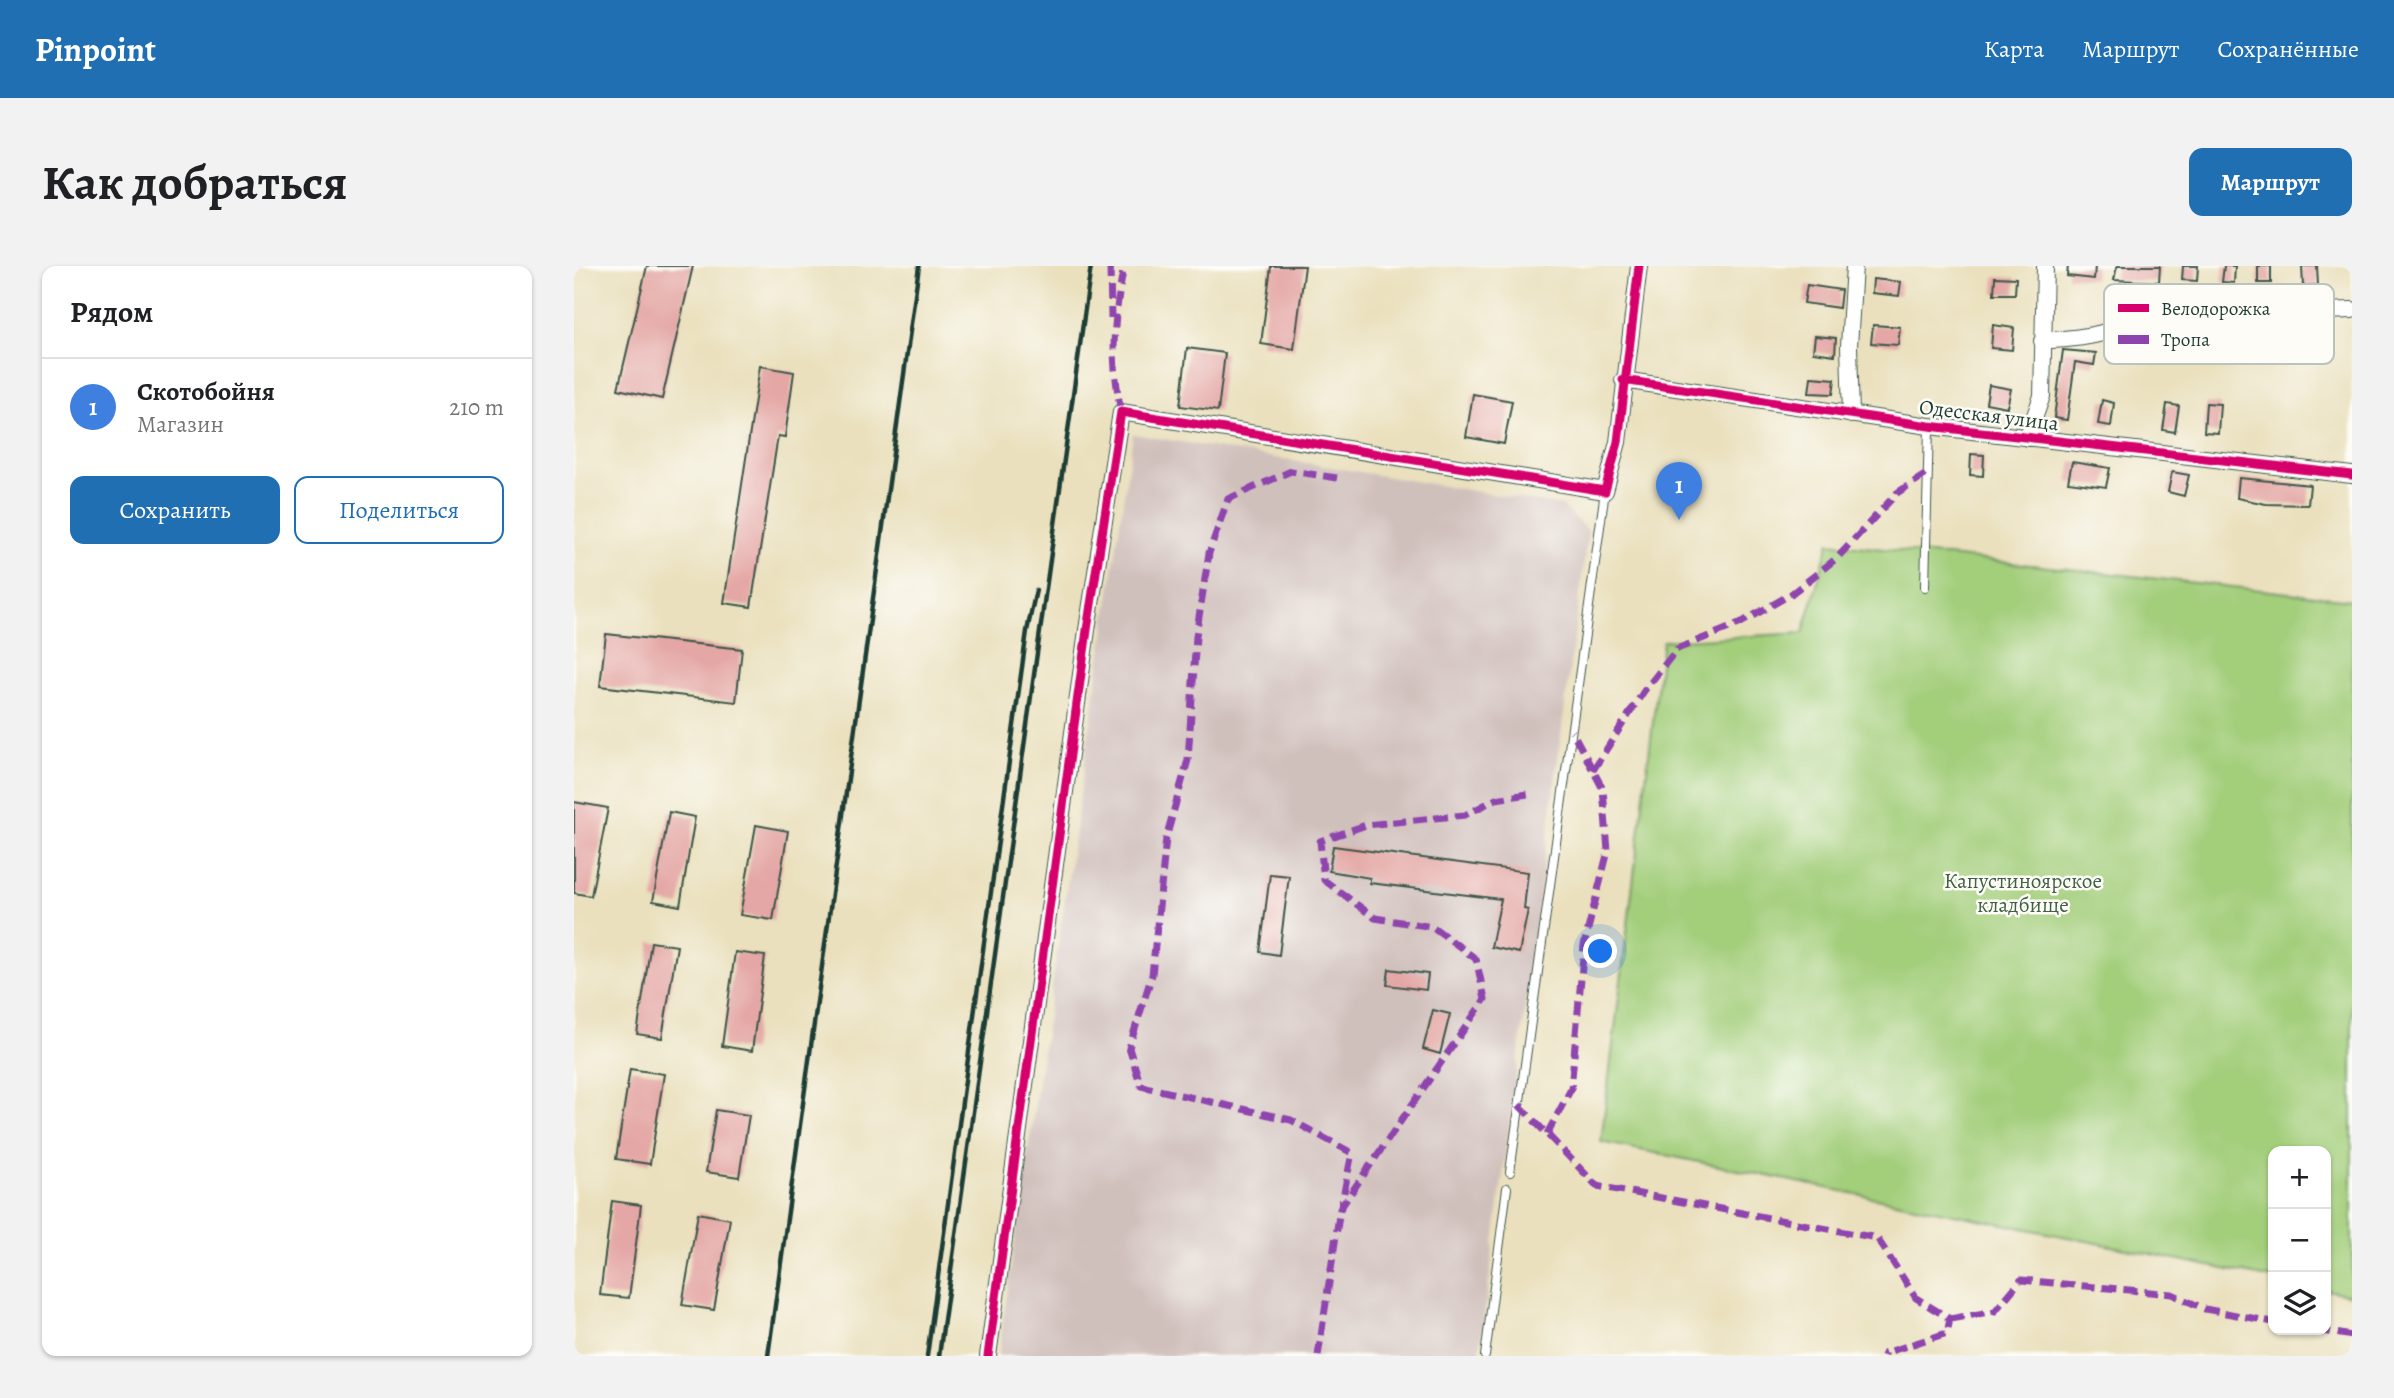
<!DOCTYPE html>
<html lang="ru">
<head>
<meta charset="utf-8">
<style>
	:root { --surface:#fff; --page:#f2f2f2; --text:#202124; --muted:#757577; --line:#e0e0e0; --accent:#1f6fb2 }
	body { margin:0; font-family:Alegreya,serif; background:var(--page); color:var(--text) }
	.controls { position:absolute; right:21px; bottom:21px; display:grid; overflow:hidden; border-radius:14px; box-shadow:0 2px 5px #0004 }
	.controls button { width:63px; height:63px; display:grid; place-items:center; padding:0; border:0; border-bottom:2px solid var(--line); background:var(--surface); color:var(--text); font:35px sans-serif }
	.you { position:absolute; left:1027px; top:686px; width:24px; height:24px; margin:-18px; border:5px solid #fff; border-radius:50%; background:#1a73e8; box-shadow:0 0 0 10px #1a73e833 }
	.badge { display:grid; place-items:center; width:46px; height:46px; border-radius:50%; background:var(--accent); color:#fff; font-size:23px; font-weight:700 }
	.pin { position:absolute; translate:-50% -58px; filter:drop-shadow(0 2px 4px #0008) }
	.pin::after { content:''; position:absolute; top:37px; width:24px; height:21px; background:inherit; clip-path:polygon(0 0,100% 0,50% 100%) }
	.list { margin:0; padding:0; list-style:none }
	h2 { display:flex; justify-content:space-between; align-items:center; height:91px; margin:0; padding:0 28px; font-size:30px }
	h2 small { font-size:23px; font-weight:400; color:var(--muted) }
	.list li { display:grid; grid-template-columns:46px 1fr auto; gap:21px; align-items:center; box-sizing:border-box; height:98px; padding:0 28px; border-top:2px solid var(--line) }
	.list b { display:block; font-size:26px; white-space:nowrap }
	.list p { margin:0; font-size:23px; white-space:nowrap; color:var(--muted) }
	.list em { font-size:23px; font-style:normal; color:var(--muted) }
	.actions { display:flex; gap:14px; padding:21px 28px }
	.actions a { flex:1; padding:16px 0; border:2px solid var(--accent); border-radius:14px; text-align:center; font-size:24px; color:var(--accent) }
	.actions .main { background:var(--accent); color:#fff }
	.icon { flex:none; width:38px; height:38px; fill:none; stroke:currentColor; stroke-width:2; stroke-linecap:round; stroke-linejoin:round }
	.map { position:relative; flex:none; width:1778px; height:1090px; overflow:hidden; border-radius:14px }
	header { display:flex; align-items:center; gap:42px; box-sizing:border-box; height:98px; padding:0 35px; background:var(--accent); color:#fff }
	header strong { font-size:33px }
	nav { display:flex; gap:38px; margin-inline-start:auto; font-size:24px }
	.intro { display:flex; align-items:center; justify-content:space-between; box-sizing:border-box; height:168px; padding:0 42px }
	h1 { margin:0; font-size:49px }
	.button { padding:18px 32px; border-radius:14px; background:var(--accent); color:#fff; font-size:24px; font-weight:700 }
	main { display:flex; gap:42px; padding:0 42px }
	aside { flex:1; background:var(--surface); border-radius:14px; box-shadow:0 2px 5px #0004 }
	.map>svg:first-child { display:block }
</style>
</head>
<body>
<header>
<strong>Pinpoint</strong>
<nav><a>Карта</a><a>Маршрут</a><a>Сохранённые</a></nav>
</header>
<div class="intro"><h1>Как добраться</h1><a class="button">Маршрут</a></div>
<main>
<aside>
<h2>Рядом<small></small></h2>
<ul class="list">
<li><span class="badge" style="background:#3f7fe0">1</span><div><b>Скотобойня</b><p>Магазин</p></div><em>210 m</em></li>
</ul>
<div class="actions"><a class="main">Сохранить</a><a>Поделиться</a></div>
</aside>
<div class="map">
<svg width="1778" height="1090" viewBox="0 0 1778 1090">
	<rect width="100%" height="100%" fill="#fdfcf7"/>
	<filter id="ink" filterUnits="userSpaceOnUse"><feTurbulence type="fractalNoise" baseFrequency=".0143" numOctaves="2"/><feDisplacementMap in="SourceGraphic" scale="14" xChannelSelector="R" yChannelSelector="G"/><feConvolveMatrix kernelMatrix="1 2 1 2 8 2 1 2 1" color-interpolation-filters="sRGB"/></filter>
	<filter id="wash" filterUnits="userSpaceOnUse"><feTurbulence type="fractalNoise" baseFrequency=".00686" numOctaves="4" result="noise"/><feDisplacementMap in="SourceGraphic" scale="28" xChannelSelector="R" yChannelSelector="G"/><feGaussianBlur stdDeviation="1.57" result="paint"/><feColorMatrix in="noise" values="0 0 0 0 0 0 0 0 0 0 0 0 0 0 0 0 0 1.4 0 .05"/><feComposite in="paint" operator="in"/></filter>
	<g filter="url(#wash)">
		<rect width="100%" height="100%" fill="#eae0bd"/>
		<path fill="#d0c0bc" d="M559,168L989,240L1014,265L905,1090H424Z"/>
		<path fill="#a3ce7a" stroke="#618657" stroke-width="2" d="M1255,277L1778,334V1029L1752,1024V885H1699V1013L1027,876L1089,375L1229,367Z"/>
		<g id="blocks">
			<path fill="#e4a7a5" d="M73,0H119L88,133L44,123Z
				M697,0H731L720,83L687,78Z
				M1494,0H1521L1520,13L1493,10Z
				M1543,0H1586L1585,16L1540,14Z
				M1609,0H1624L1623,15L1608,14Z
				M1650,0H1661L1660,17L1648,16Z
				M1684,0H1697V17H1684Z
				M1728,0H1743L1744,19L1729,20Z
				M1421,11L1442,12L1441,28H1420Z
				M1299,13L1327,16L1325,30L1298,27Z
				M1233,19L1267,24L1265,42L1230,37Z
				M1299,59L1326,61L1324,79L1297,77Z
				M1419,59L1440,62L1438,84L1417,82Z
				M1241,70L1262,72L1261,89L1239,86Z
				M613,82L651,87L644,145L606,140Z
				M1489,84L1522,87L1520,99L1501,96L1493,154L1480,152Z
				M186,100L220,106L211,171L204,170L177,341L150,337Z
				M1237,111L1261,113L1259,128L1235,127Z
				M1415,119L1437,123L1433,141L1412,137Z
				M899,128L938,135L930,178L892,171Z
				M1528,134L1540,137L1537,160L1524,158Z
				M1632,137L1646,138L1644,167L1630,166Z
				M1593,138L1605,140L1601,166L1589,164Z
				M1397,188L1410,189L1409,210L1396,209Z
				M1498,196L1536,202L1532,221L1494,216Z
				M1598,206L1615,209L1610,230L1594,226Z
				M1665,212L1736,219L1734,239L1692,238L1663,232Z
				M32,368L168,383L162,436L26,420Z
				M0,536L34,542L17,630L0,627Z
				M95,546L121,551L106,640L79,635Z
				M182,559L214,565L199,654L166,649Z
				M759,580L954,606L950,643L954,644L945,687L917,681L927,633L796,617V612L755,605Z
				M696,608L715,610L705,689L686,686Z
				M77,676L103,680L88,772L63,768Z
				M161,686L191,690L178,785L148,780Z
				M815,703L854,708L852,724L813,719Z
				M859,744L876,748L866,788L849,783Z
				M56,803L90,808L76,898L42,893Z
				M142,844L175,849L165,911L132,906Z
				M38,935L67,939L55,1032L26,1029Z
				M124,947L156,953L140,1044L108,1039Z"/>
		</g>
	</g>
	<g filter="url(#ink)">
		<use href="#blocks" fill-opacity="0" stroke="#3d5549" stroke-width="2"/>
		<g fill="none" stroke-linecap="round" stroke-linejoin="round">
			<g stroke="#3d5549" stroke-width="10">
				<path id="service" d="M1351,321L1355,160
					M936,906L1031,225
					M911,1090L933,922"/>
			</g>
			<g stroke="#3d5549" stroke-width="18">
				<path id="minor" d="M1468,75C1511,71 1545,72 1573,36L1723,46L1778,44
					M1049,114L1355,160L1778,209
					M1277,149L1275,80L1280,0
					M1453,172L1468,130L1471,0
					M414,1090L513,364L547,146L1031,225L1044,176L1065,0"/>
			</g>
			<use href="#service" stroke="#fff" stroke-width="8"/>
			<use href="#minor" stroke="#fff" stroke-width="16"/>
			<path stroke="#1f3d34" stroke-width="4.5" d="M194,1090L345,0
				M353,1090L453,365L462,324
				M365,1090L517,0"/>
			<path stroke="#8e44ad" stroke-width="7" stroke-dasharray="14 7" stroke-linecap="butt" d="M536,0L537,52
				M547,146C536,86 539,59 550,0
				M763,212L717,205L654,233L635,287L622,370L614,494L592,572L578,709L555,782L567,820L717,854L778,887L767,941
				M1019,504L1070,425L1103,383L1165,358L1217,328L1263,292L1323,227L1354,207
				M945,839L1023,920L1303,972L1342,1032L1376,1053L1373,1067L1311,1087L1310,1090
				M973,868L997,823L1010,679L1034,585L1029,523L998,465
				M1376,1053L1421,1045L1447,1014L1598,1028L1631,1043L1699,1056
				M1743,1064L1778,1070
				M744,1090L766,943L911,733L902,693L859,661L801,652L750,614L746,575L792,559L891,549L922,533L960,527"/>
			<g stroke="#fdfcf7" stroke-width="13">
				<path id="cycleway" d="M1049,114L1355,160L1778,209
					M414,1090L513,364L547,146L1031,225L1044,176L1065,0"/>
			</g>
			<use href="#cycleway" stroke="#d6006c" stroke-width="9"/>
		</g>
	</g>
	<g text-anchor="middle" stroke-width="5" stroke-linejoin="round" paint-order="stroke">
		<g font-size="21" fill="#1f3d34" stroke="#fdfcf7">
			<text transform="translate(1415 149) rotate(7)" y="7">Одесская улица</text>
		</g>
		<g font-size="21" fill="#406146" stroke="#fdfcf7">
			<text x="1449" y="622">Капустиноярское<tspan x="1449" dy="24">кладбище</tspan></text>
		</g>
	</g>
	<rect x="1530" y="18" width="230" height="80" rx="10" fill="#fdfcf7" stroke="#bac3bc" stroke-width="2"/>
	<rect x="1544" y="38" width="31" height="8" fill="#d6006c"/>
	<rect x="1544" y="69" width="31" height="9" fill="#8e44ad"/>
	<g font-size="19" fill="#1f3d34">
		<text x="1587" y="49">Велодорожка</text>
		<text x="1587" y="80">Тропа</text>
	</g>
</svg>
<div class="controls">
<button>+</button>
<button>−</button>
<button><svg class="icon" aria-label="layers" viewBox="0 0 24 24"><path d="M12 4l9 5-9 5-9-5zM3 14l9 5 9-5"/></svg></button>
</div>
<div class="you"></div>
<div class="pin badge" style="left:1105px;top:254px;background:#3f7fe0">1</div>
</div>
</main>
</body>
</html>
